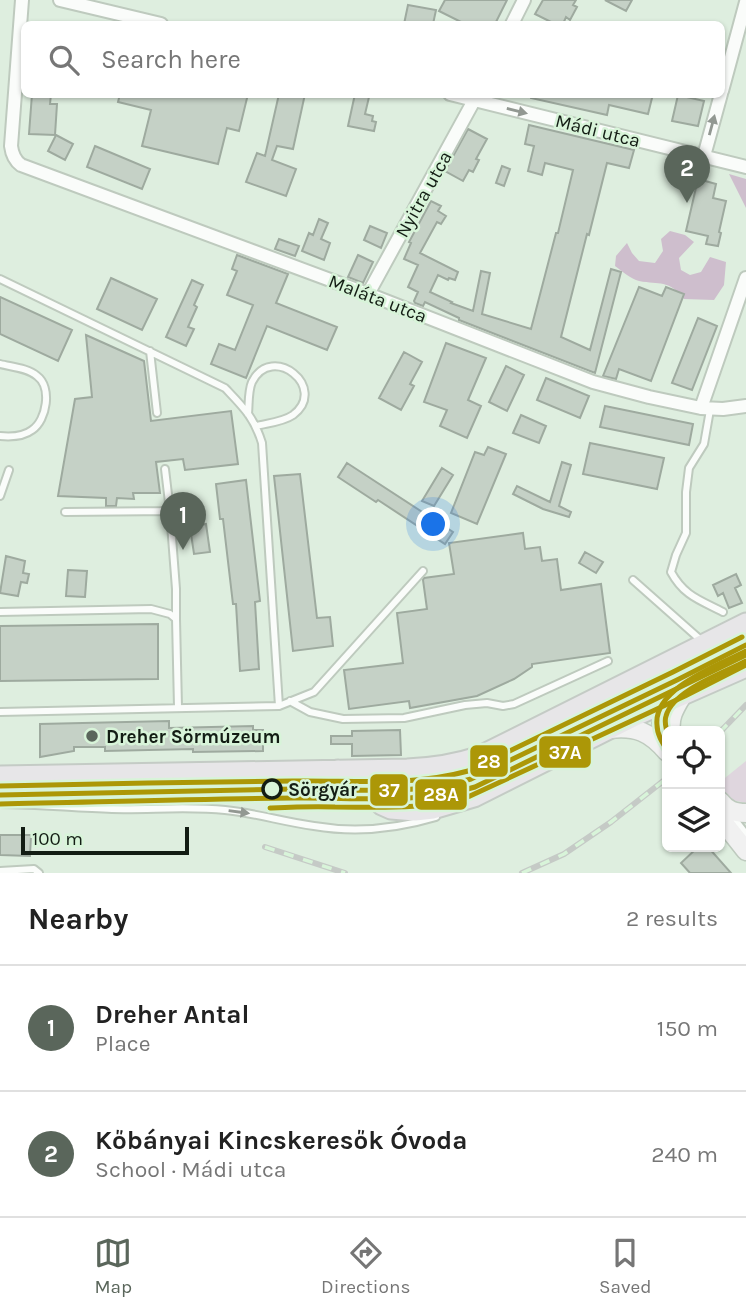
<!DOCTYPE html>
<html lang="en">
<head>
<meta charset="utf-8">
<style>
	:root { --surface:#fff; --page:#f6f6f6; --text:#222; --muted:#767676; --line:#e0e0e0; --accent:#5a665b }
	body { margin:0; font-family:Karla,sans-serif; background:var(--page); color:var(--text) }
	.controls { position:absolute; right:21px; bottom:21px; display:grid; overflow:hidden; border-radius:10px; box-shadow:0 2px 5px #0004 }
	.controls button { width:63px; height:63px; display:grid; place-items:center; padding:0; border:0; border-bottom:2px solid var(--line); background:var(--surface); color:var(--text); font:35px sans-serif }
	.scale { position:absolute; left:21px; bottom:18px; width:168px; box-sizing:border-box; padding-left:7px; border:4px solid #131d14; border-top:0; font-size:19px; line-height:24px; white-space:nowrap; color:#131d14; -webkit-text-stroke:5px #d8f4d9; paint-order:stroke }
	.you { position:absolute; left:434px; top:525px; width:24px; height:24px; margin:-18px; border:5px solid #fff; border-radius:50%; background:#1a73e8; box-shadow:0 0 0 10px #1a73e833 }
	.badge { display:grid; place-items:center; width:46px; height:46px; border-radius:50%; background:var(--accent); color:#fff; font-size:23px; font-weight:700 }
	.pin { position:absolute; translate:-50% -58px; filter:drop-shadow(0 2px 4px #0008) }
	.pin::after { content:''; position:absolute; top:37px; width:24px; height:21px; background:inherit; clip-path:polygon(0 0,100% 0,50% 100%) }
	.list { margin:0; padding:0; list-style:none }
	h2 { display:flex; justify-content:space-between; align-items:center; height:91px; margin:0; padding:0 28px; font-size:30px }
	h2 small { font-size:23px; font-weight:400; color:var(--muted) }
	.list li { display:grid; grid-template-columns:46px 1fr auto; gap:21px; align-items:center; box-sizing:border-box; height:126px; padding:0 28px; border-top:2px solid var(--line) }
	.list b { display:block; font-size:26px; white-space:nowrap }
	.list p { margin:0; font-size:23px; white-space:nowrap; color:var(--muted) }
	.list em { font-size:23px; font-style:normal; color:var(--muted) }
	.icon { flex:none; width:38px; height:38px; fill:none; stroke:currentColor; stroke-width:2; stroke-linecap:round; stroke-linejoin:round }
	.map { position:relative; flex:none; width:746px; height:873px; overflow:hidden }
	.search { position:absolute; background:var(--surface); box-shadow:0 2px 5px #0004; left:21px; right:21px; top:21px; height:77px; display:flex; align-items:center; gap:18px; box-sizing:border-box; padding:0 24px; border-radius:10px; color:var(--muted); font-size:26px }
	.sheet { height:343px; background:var(--surface) }
	nav { display:flex; justify-content:space-around; align-items:center; box-sizing:border-box; height:98px; border-top:2px solid var(--line); background:var(--surface); font-size:19px; color:var(--muted) }
	nav a { display:grid; justify-items:center; gap:4px }
	nav .on { color:var(--accent) }
	.map>svg:first-child { display:block }
</style>
</head>
<body>
<div class="map">
<svg width="746" height="873" viewBox="0 0 746 873">
	<rect width="100%" height="100%" fill="#deeedf"/>
	<path fill="#dfd6de" d="M746,761V803L732,800L720,787V782Z"/>
	<path fill="#cebecd" d="M729,174L746,179V208Z
		M670,231L685,235L694,242L679,258L681,270L690,275L701,272L710,257L726,262L724,285L714,300L684,299C668,279 660,285 639,281C631,279 622,271 615,266L616,256L627,243L632,253L639,261L655,263L663,251L661,239Z"/>
	<path fill="#c5d1c6" stroke="#9eaa9f" stroke-width="2" d="M445,0H507L495,24H465L439,11Z
		M543,0H576L573,5L577,7L570,20L566,17L563,24H555L535,14Z
		M605,0H632L626,11Z
		M408,5L436,10L433,24H404Z
		M32,94H51L50,104H57L55,135L29,134Z
		M120,94H248L239,131L227,128L218,164L142,146L151,110L118,102Z
		M279,94H305L293,149L277,146L272,160L296,169L286,196L246,182L257,153L265,156Z
		M355,94L369,97L365,114L373,116L372,121L376,122L374,131L348,126Z
		M531,94H653L648,114L609,105L607,115L531,98Z
		M678,95L704,101L698,126L672,121Z
		M529,125L634,150L629,168L607,163L589,235L587,234L561,337L590,350L611,269L621,272L595,373L459,320V318L425,302L423,306L415,303L414,301L418,292L408,287L418,265L404,259L411,243L409,242L431,201L441,206L438,211L446,216L441,224L437,222L420,253L458,272L455,280L449,278L448,280L438,275L430,292L452,302L451,303L473,311L481,271L490,273L482,314L531,329L556,233H558L573,170L545,163L542,175L528,171L534,146L525,144Z
		M468,129L487,139L476,159L479,160L473,172L469,170L463,181L445,171Z
		M56,135L73,144L65,160L48,151Z
		M95,146L150,169L142,189L87,167Z
		M502,166L510,169L504,186L496,183Z
		M698,179L716,184L713,198L726,201L719,232L721,233L718,246L706,244L708,236L686,231Z
		M319,219L328,223L321,239L330,243L324,260L302,251L309,233L313,235Z
		M370,226L387,233L381,248L364,240Z
		M279,239L299,246L295,256L275,249Z
		M237,255L288,274L276,303L337,327L327,350L267,326L246,378L211,364L219,344L235,350L253,305L227,295L237,271L232,269Z
		M358,255L373,262L363,283L348,277Z
		M111,278L157,299L142,330L97,309Z
		M192,280L203,285L194,305L197,307L188,327L194,329L186,346L166,337Z
		M639,287L662,296L666,287L684,294L651,381L619,369L616,379L603,376Z
		M0,297L72,330L58,361L0,334Z
		M698,318L717,326L692,390L672,383Z
		M86,335L144,361L151,421L231,411L238,464L185,470L183,459L156,462L160,493H133L134,499L117,498L116,506H106V498L58,496L75,399L92,397Z
		M446,343L486,358L468,400L481,406L467,438L440,426L447,410L424,402Z
		M404,352L422,362L410,384L414,386L401,410L379,398Z
		M506,366L524,375L507,411L489,402Z
		M546,378L589,396L580,418L537,400Z
		M605,406L693,424L689,445L600,427Z
		M521,415L546,426L539,443L513,433Z
		M590,443L664,458L657,489L583,474Z
		M488,447L506,454L477,524L451,513L475,452L484,455Z
		M562,462L571,465L559,506L571,512L569,517L543,509L513,494L517,486L550,502Z
		M347,463L453,532L445,544L378,500L376,502L338,477Z
		M442,468L453,475L434,506L422,501Z
		M300,474L317,618L330,617L333,646L293,651L274,476Z
		M246,480L260,601L255,602L259,669L240,671L236,604H233L223,519H220L216,484Z
		M206,524L210,552L194,554L190,527Z
		M523,533L525,549L540,547L542,561L557,559L561,590L601,584L610,653L532,664V667L514,679L477,696L410,708L409,701L349,709L344,670L403,663L397,613L427,609L423,580L424,578L454,574L449,543Z
		M585,552L603,562L596,573L579,563Z
		M6,556L25,561L23,573L29,574L27,583L21,582L18,596L0,593Z
		M68,570L87,571L85,597L66,596Z
		M736,574L741,585L735,588L742,603L729,608L723,593L718,596L713,585Z
		M158,624V679L0,681V626Z
		M169,721V728L253,726V730H263V751L193,752V749L105,751V747H74V751L40,757V724Z
		M400,730L401,755L352,756V744H331V736H352V731Z
		M0,835H31L30,856L0,855Z
		M698,847H708L731,873H690L681,863Z"/>
	<g fill="none" stroke-linecap="round" stroke-linejoin="round">
		<g stroke="#becabe" stroke-width="10">
			<path id="lane" d="M0,279L225,388C243,407 254,417 262,443L279,706
				M150,351L157,413
				M0,364C12,367 28,368 37,376C52,387 47,420 32,430C23,437 11,437 0,436
				M710,410L704,444L689,468L686,492V533L676,555L671,572C684,596 700,600 723,612
				M248,414C249,404 248,391 252,382C272,342 329,388 293,415C283,422 268,423 256,426
				M165,469L170,511
				M0,496L9,470
				M65,512L170,511L176,589V619
				M171,523L196,521
				M633,580L703,642
				M0,612L151,609L170,614L176,619L178,707
				M704,675L746,654
				M290,701L310,712L343,719L404,718L465,705L487,703L503,706L514,704L608,661
				M659,711L656,723L660,738
				M0,712L279,706L314,692L423,571
				M0,804C37,804 75,808 112,809C150,810 188,806 225,810C255,813 284,822 314,826C355,833 396,829 436,817
				M732,816L746,834
				M0,871L34,869L39,873"/>
		</g>
		<g stroke="#becabe" stroke-width="16">
			<path id="street" d="M22,0L11,146C12,154 14,160 21,165L368,294L593,382L649,397L701,408L723,409L746,406
				M60,0L161,24
				M512,24L524,0
				M722,91L746,2
				M450,94L746,167
				M704,156L721,94
				M368,294L477,95
				M701,408L746,278"/>
		</g>
		<g stroke="#becabe" stroke-width="21">
			<path id="secondary" d="M610,729C636,726 650,732 667,752
				M671,731C669,717 675,708 682,696
				M720,801C727,810 734,813 746,813
				M720,818L746,851"/>
		</g>
		<g stroke="#c4cbc5" stroke-width="23">
			<path id="primary" d="M338,770L355,780L382,805L391,809L415,811L433,809L474,797L635,716L746,667
				M0,776L407,769C432,768 454,765 478,757L746,623"/>
		</g>
		<use href="#lane" stroke="#fafcfa" stroke-width="6"/>
		<use href="#street" stroke="#fafcfa" stroke-width="12"/>
		<use href="#secondary" stroke="#f1f1f1" stroke-width="18"/>
		<use href="#primary" stroke="#e7e6e8" stroke-width="19"/>
		<g stroke="#c5cac6" stroke-width="6">
			<path id="rail" d="M720,732L746,705
				M265,847L345,873
				M522,873L564,854L611,822L667,778"/>
		</g>
		<use href="#rail" stroke="#d8f4d9" stroke-width="3.5" stroke-dasharray="10" stroke-linecap="butt"/>
		<g stroke="#d8f4d9" stroke-width="10">
			<path id="tram-1" d="M0,795C98,793 197,791 295,789C354,789 414,796 471,779L677,680L746,645"/>
		</g>
		<g stroke="#d8f4d9" stroke-width="10">
			<path id="tram-2" d="M0,804C98,802 196,799 294,798C354,797 417,805 475,787L746,655"/>
		</g>
		<g stroke="#d8f4d9" stroke-width="10">
			<path id="tram-3" d="M0,786C98,784 195,782 293,781C351,780 411,787 468,771L673,672L742,637"/>
		</g>
		<g stroke="#d8f4d9" stroke-width="10">
			<path id="tram-4" d="M270,808C292,807 313,806 335,807C383,807 424,810 470,796L685,696L746,665"/>
		</g>
		<g stroke="#d8f4d9" stroke-width="10">
			<path id="tram-5" d="M667,750C662,742 657,734 657,725C653,688 720,665 746,651"/>
		</g>
		<g stroke="#d8f4d9" stroke-width="10">
			<path id="tram-6" d="M667,732C666,727 664,722 666,716C673,690 724,673 746,661"/>
		</g>
		<use href="#tram-1" stroke="#ac9707" stroke-width="5"/>
		<use href="#tram-2" stroke="#ac9707" stroke-width="5"/>
		<use href="#tram-3" stroke="#ac9707" stroke-width="5"/>
		<use href="#tram-4" stroke="#ac9707" stroke-width="5"/>
		<use href="#tram-5" stroke="#ac9707" stroke-width="5"/>
		<use href="#tram-6" stroke="#ac9707" stroke-width="5"/>
	</g>
	<defs><path id="oneway-solid" d="M-6-.8H1V-3.2L6.5 0L1 3.2V.8H-6Z" transform="scale(1.75)"/></defs>
	<g fill="#929892">
		<use href="#oneway-solid" transform="translate(517 111) rotate(14)"/>
		<use href="#oneway-solid" transform="translate(712 125) rotate(-75)"/>
		<use href="#oneway-solid" transform="translate(239 812) rotate(8)"/>
	</g>
	<circle fill="#5a665b" stroke="#d8f4d9" stroke-width="2.5" cx="92" cy="736" r="7"/>
	<circle fill="#d8f4d9" stroke="#131d14" stroke-width="3.5" cx="272" cy="789" r="9"/>
	<g text-anchor="middle" stroke-width="5" stroke-linejoin="round" paint-order="stroke">
		<g font-size="19" fill="#131d14" stroke="#d8f4d9">
			<text transform="translate(598 130) rotate(14)" y="7">Mádi utca</text>
			<text transform="translate(423 194) rotate(-61)" y="7">Nyitra utca</text>
			<text transform="translate(378 298) rotate(21)" y="7">Maláta utca</text>
		</g>
		<g font-size="19" font-weight="bold" fill="#131d14" stroke="#d8f4d9" text-anchor="start">
			<text x="106" y="743">Dreher Sörmúzeum</text>
		</g>
		<g font-size="19" font-weight="bold" fill="#131d14" stroke="#d8f4d9" text-anchor="start">
			<text x="288" y="796">Sörgyár</text>
		</g>
	</g>
	<g stroke="#d8f4d9" stroke-width="2.5">
		<rect x="538" y="735" width="54" height="34" rx="7" fill="#ac9707"/>
		<rect x="469" y="744" width="40" height="34" rx="7" fill="#ac9707"/>
		<rect x="369" y="773" width="40" height="34" rx="7" fill="#ac9707"/>
		<rect x="414" y="778" width="54" height="33" rx="7" fill="#ac9707"/>
	</g>
	<g font-size="19" text-anchor="middle" font-weight="bold" fill="#fff">
		<text x="565" y="759">37A</text>
		<text x="489" y="768">28</text>
		<text x="389" y="797">37</text>
		<text x="441" y="801">28A</text>
	</g>
</svg>
<div class="controls">
<button><svg class="icon" aria-label="locate" viewBox="0 0 24 24"><circle cx="12" cy="12" r="6"/><path d="M12 2v4M12 18v4M2 12h4M18 12h4"/></svg></button>
<button><svg class="icon" aria-label="layers" viewBox="0 0 24 24"><path d="M12 4l9 5-9 5-9-5zM3 14l9 5 9-5"/></svg></button>
</div>
<div class="scale">100 m</div>
<div class="you"></div>
<div class="pin badge" style="left:183px;top:550px">1</div>
<div class="pin badge" style="left:687px;top:203px">2</div>
<div class="search"><svg class="icon" aria-label="search" viewBox="0 0 24 24"><circle cx="10" cy="10" r="6"/><path d="M15 15l6 6"/></svg>Search here</div>
</div>
<section class="sheet">
<h2>Nearby<small>2 results</small></h2>
<ul class="list">
<li><span class="badge">1</span><div><b>Dreher Antal</b><p>Place</p></div><em>150 m</em></li>
<li><span class="badge">2</span><div><b>Kőbányai Kincskeresők Óvoda</b><p>School · Mádi utca</p></div><em>240 m</em></li>
</ul>
</section>
<nav>
<a class="on"><svg class="icon" aria-label="map" viewBox="0 0 24 24"><path d="M3 6l6-2 6 2 6-2v14l-6 2-6-2-6 2zM9 4v14M15 6v14"/></svg>Map</a>
<a><svg class="icon" aria-label="directions" viewBox="0 0 24 24"><path d="M12 3l9 9-9 9-9-9zM9 14v-3h6M13 9l2 2-2 2"/></svg>Directions</a>
<a><svg class="icon" aria-label="saved" viewBox="0 0 24 24"><path d="M7 4h10v16l-5-4-5 4z"/></svg>Saved</a>
</nav>
</body>
</html>
